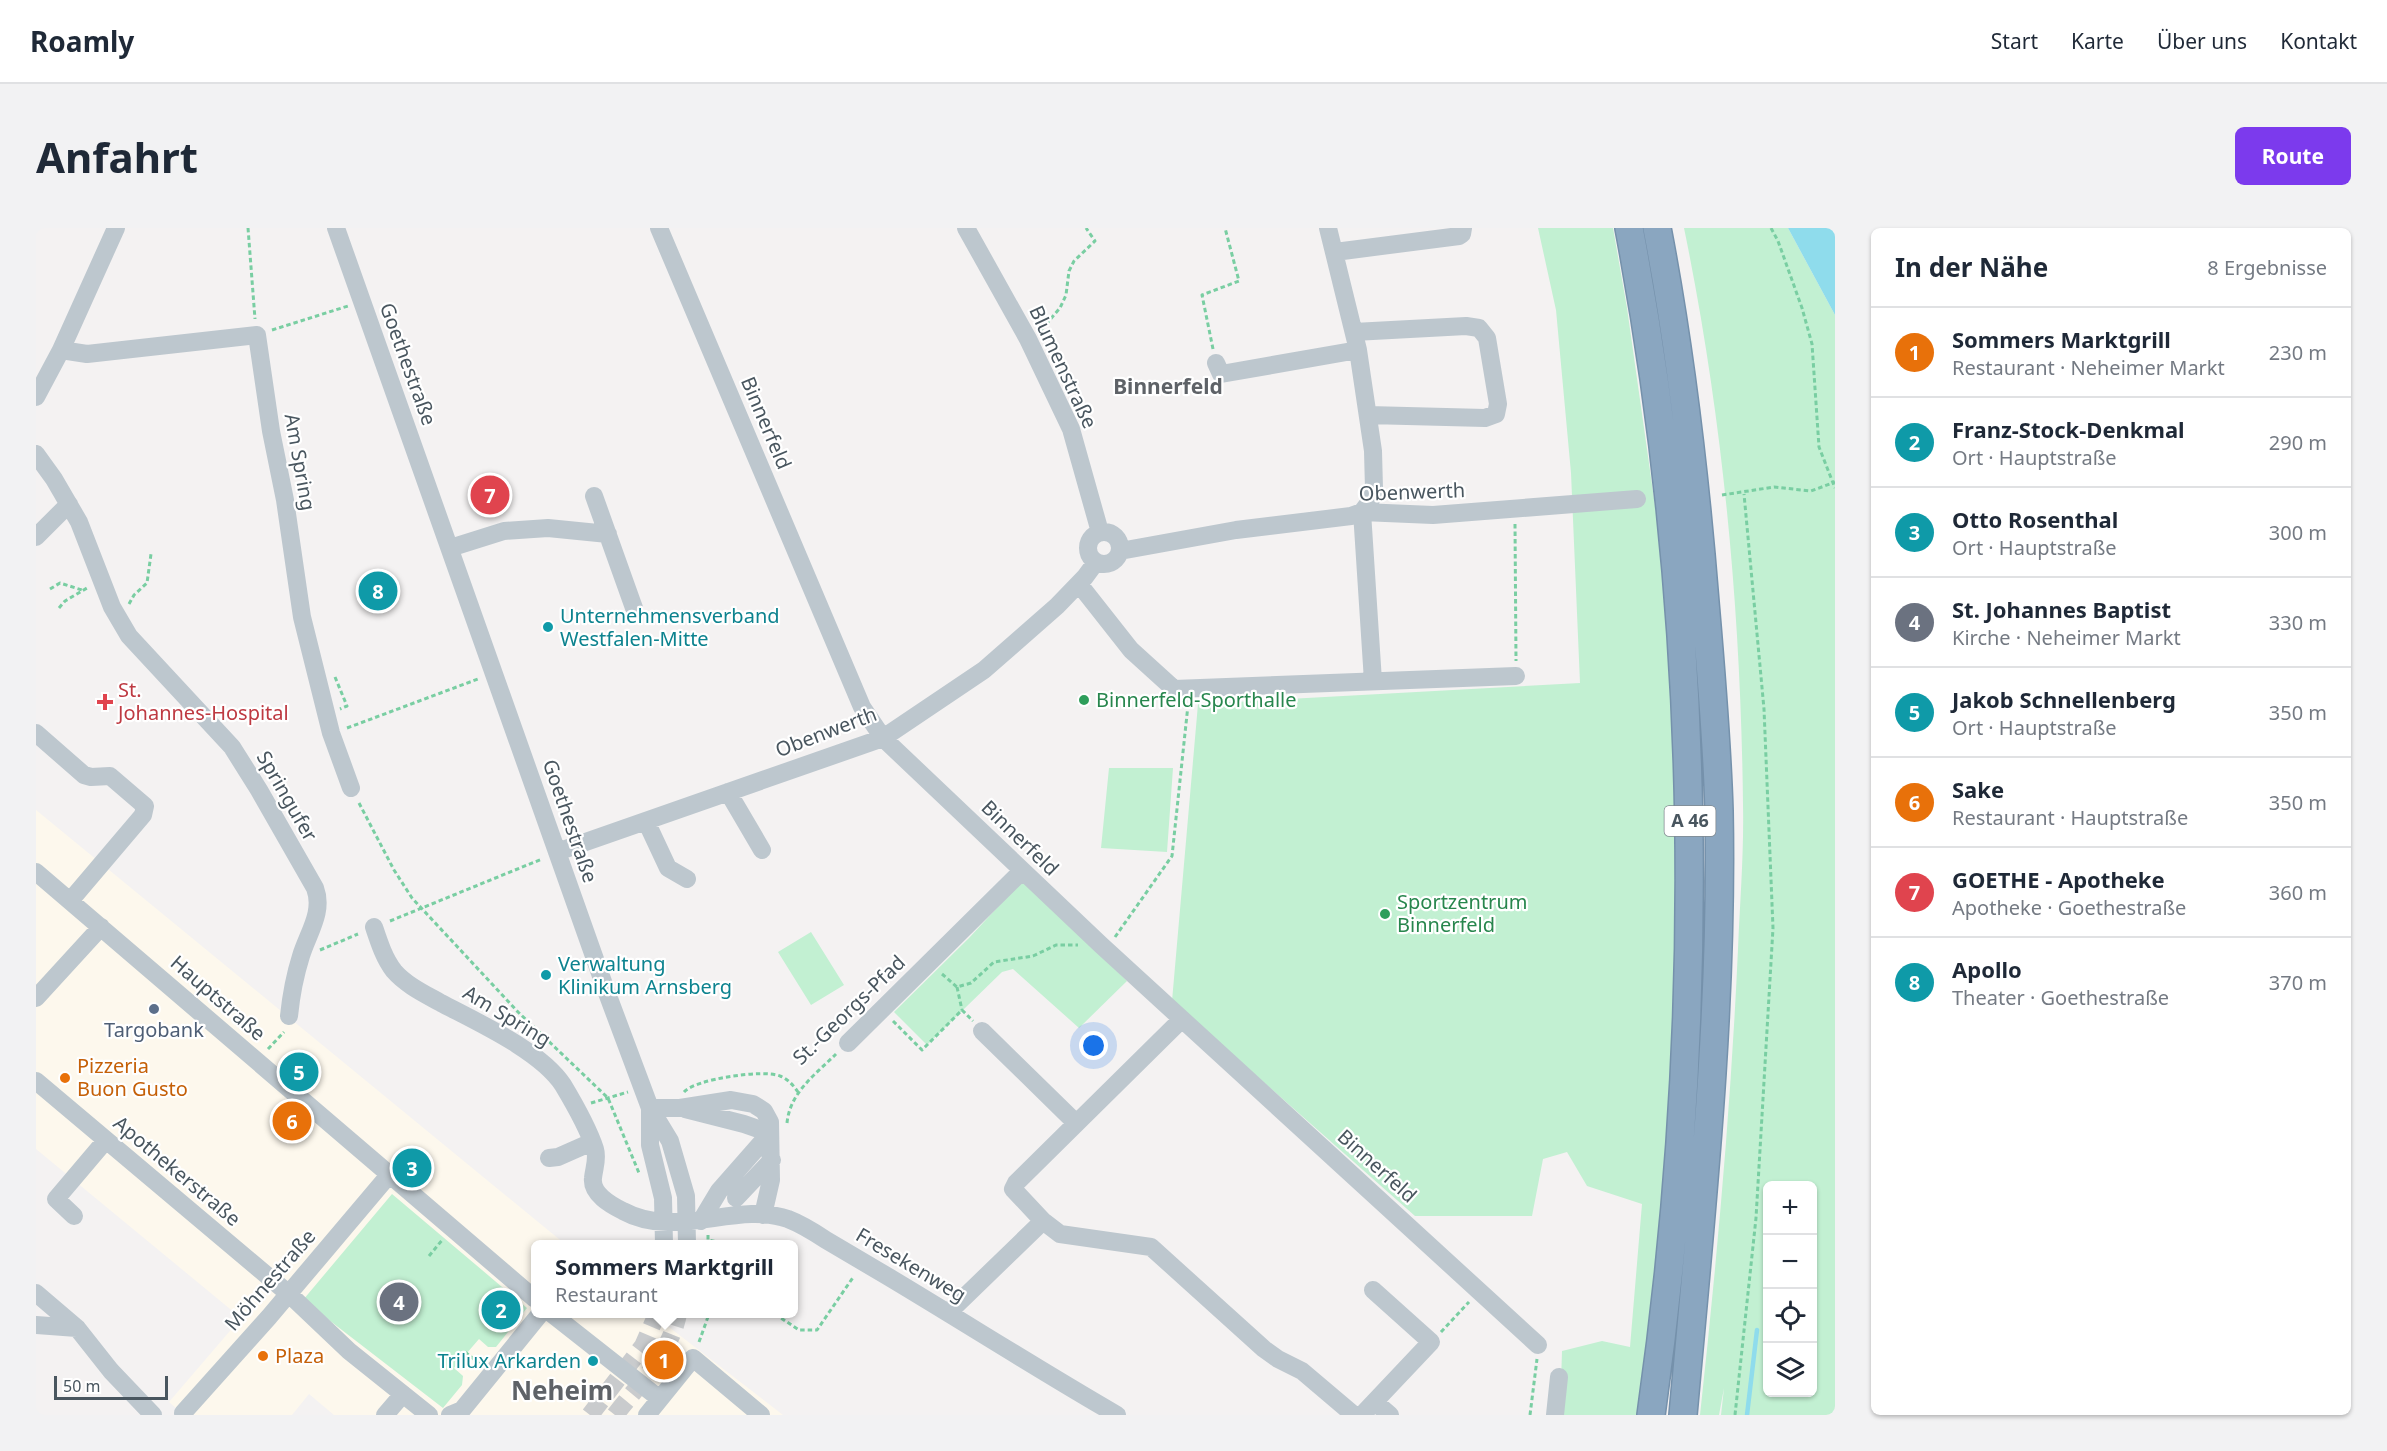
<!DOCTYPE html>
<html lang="de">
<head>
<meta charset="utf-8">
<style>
	:root { --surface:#fff; --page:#f2f2f3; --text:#1f2937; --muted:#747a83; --line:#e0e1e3; --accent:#7c3aed }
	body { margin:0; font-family:"Noto Sans",sans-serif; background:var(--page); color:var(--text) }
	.controls { position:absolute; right:18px; bottom:18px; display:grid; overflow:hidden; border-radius:9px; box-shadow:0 2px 4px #0004 }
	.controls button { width:54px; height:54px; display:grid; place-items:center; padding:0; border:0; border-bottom:2px solid var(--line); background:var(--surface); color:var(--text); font:30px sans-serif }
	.scale { position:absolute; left:18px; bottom:15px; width:114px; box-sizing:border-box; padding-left:6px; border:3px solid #49565f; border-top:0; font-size:16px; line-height:21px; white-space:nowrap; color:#49565f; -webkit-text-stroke:4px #fff; paint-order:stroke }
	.you { position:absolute; left:1058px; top:818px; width:21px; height:21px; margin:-15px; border:4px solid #fff; border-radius:50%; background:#1a73e8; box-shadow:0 0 0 9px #1a73e833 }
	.badge { display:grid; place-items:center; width:39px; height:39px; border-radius:50%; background:var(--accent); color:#fff; font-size:20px; font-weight:700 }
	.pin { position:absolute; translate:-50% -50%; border:3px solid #fff; box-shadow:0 2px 6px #0006 }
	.popup { position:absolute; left:495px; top:1012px; width:267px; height:78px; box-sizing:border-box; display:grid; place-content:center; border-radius:9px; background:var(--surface); filter:drop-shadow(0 2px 4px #0005); font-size:20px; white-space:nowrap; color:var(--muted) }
	.popup b { font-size:22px; color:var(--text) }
	.popup::after { content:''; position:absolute; left:50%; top:100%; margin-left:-12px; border:12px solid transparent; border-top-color:var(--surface) }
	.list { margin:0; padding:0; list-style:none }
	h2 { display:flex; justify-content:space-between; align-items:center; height:78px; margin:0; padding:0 24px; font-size:26px }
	h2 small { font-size:20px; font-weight:400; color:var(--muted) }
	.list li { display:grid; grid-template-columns:39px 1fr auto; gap:18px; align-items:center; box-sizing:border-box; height:90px; padding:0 24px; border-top:2px solid var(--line) }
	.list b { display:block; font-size:22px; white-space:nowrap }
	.list p { margin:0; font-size:20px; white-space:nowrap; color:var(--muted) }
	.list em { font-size:20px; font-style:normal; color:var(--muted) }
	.icon { flex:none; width:33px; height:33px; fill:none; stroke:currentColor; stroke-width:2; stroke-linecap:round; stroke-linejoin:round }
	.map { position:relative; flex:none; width:1799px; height:1187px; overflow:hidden; border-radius:9px }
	header { display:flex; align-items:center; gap:36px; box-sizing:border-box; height:84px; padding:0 30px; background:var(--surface); border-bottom:2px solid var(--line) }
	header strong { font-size:28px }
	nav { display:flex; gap:33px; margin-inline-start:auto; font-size:21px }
	.intro { display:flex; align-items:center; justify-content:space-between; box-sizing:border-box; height:144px; padding:0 36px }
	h1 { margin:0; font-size:42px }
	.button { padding:15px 27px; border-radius:9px; background:var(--accent); color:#fff; font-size:21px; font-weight:700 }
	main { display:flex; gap:36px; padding:0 36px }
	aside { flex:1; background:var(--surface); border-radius:9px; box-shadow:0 2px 4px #0004 }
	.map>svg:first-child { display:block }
</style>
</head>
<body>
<header>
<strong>Roamly</strong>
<nav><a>Start</a><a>Karte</a><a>Über uns</a><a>Kontakt</a></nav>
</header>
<div class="intro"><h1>Anfahrt</h1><a class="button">Route</a></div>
<main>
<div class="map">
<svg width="1799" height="1187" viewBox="0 0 1799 1187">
	<rect width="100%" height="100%" fill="#f4f2f2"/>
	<path fill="#fdf8ed" d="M0,582L529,1016H499V1086H616L747,1187H298L273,1166L256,1187H148L133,1174L205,1090L0,921Z"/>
	<path fill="#c2f0d2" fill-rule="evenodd" d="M1502,0H1577L1591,80L1624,313L1637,486L1643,694L1630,943L1620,1083L1603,1187H1524L1526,1123L1566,1113L1594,1119L1606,976L1551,958L1531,924L1507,931L1496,988H1379L1136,773L1162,476L1544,455L1535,245L1520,82Z
		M1648,0H1752L1799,87V1187H1685L1688,1160L1683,1187H1664C1681,1032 1695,877 1702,721C1704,673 1708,625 1707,577C1705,385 1687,189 1648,0ZM1732,958H1776V1164H1732Z
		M1073,540H1137L1131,624L1065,620Z
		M987,652L1091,753L1043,800L977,741L966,744L891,817L858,784L933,710Z
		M775,704L808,757L775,777L742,724Z
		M356,966L491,1080L460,1119H452L443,1111L418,1140L427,1148L426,1157L407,1180L267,1072Z"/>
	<path fill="#8fdcec" d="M1752,0H1799V87Z"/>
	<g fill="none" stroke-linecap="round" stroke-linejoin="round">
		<path stroke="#8fdcec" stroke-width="4.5" d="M1711,1187L1721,1102"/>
		<path stroke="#c9cbcd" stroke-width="18" stroke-dasharray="18 9" stroke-linecap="butt" d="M554,1187L607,1118L621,1086
			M579,1187C604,1155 634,1126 642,1086"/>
		<g stroke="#7591ab" stroke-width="30">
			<path id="highway" d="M1593,0C1667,391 1671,793 1615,1187
				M1621,0C1645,125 1659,248 1669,374C1675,444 1681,513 1683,583C1687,785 1665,986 1647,1187"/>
		</g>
		<path stroke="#79cea2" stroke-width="3" stroke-dasharray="4.5 3" stroke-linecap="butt" d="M212,0L219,91
			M1735,0L1742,13L1766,80L1776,116L1783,219L1799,260
			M236,102L312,78
			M1005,102L1024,80L1030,67L1033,43L1038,33L1059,13L1050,0
			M1177,121L1166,67L1203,53L1189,0
			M1686,267L1738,259L1775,263L1799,254
			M1479,296L1480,433
			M14,361L24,355L46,362
			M93,376L98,367L111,355L115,326
			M23,380L29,373L51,360
			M299,449L311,478L304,481
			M311,500L442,451
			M323,575L358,642L376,670L482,784L572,870L603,945
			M354,693L506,631
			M1079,709L1136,628L1152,477
			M284,722L322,706
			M906,746L921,759L935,755L958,734L997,728L1020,717H1042
			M921,759L926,782
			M857,793L886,822L926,782L937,793
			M232,821L248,804
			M648,864C659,851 728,841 744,848C752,851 757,857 762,864
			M555,875L592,864
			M751,895C754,864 780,846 800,826
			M672,1007V1012L682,1014V1016
			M393,1028L407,1011
			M739,1086L763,1102H781L818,1048
			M1405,1104L1433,1074
			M663,1114L673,1086
			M429,1124L444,1136
			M1494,1187L1501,1131
			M1699,1187L1720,990L1737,700L1728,481L1708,266
			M1798,1187L1799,1185"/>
		<path stroke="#bdc7ce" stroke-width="18" d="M300,0L571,765L614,880L634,913L650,968L651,1016
			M623,0L826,479L847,510L1065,717L1502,1117
			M930,0L992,111L1035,201L1064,304
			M1292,0L1322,122L1337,223L1338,261L1335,272L1326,284
			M1299,24L1423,8L1426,6L1427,0
			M1318,104L1430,98L1443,100L1451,110L1462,176L1460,186L1449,190L1332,187
			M25,122L51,126L221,107L235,203L249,272L266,389L295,505L315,560
			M1180,135L1185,146L1322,122
			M0,169L25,122L80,0
			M0,226L18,251L43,294L76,379L93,408L196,519L223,562L279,660C288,684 272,705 265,728C259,747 255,768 253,788
			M558,268L598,380
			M1326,284L1337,453
			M1052 320a16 16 0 1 1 32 0a16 16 0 1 1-32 0Z
			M0,309L33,276
			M414,320L468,303L512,300L572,306
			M1084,323L1200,302L1315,288L1326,284L1397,287L1601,271
			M1043,356L1095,422L1138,461L1480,448
			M0,505L48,547L55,549L74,548L109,578L107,587L34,673
			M692,564L726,622
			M610,593L632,640L651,651
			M521,624L847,510L948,442L1021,378L1049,349L1060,334
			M0,644L499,1071
			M338,699C343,714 348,730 358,743C370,757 389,766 405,775C441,794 505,823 527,857C539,877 552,900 559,921C562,931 558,940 557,950C555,966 575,977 587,983C640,1012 700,973 752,991C765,996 778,1004 790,1012C810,1024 831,1036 851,1048C928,1094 1003,1142 1081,1187
			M0,770L65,699
			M1146,791L980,955L977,961L1007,993L1024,1006L1115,1019L1228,1121L1242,1131L1266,1143L1318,1187
			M946,803L1040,895
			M812,815L986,643
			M0,853L253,1066L313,1123L393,1187
			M614,880H644L695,872L717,876L728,883L734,894L735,952L727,987
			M649,881L708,896L734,905
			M614,882V917L627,970L628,1016
			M513,930L522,929L556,914
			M700,970L736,932
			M38,988L20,971L70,912
			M665,993L683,963L734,905
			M0,1065L41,1100L75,1143L117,1187
			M912,1085L1007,993
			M516,1086L624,1171
			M0,1097L41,1100
			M1339,1174L1354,1187
			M147,1185L233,1089L353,947
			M349,1187L367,1166
			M414,1187L426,1182L504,1086
			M611,1187L657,1130L725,1187
			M1326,1187L1395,1114L1337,1062
			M1519,1187L1523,1149"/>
		<use href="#highway" stroke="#8aa6c0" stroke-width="27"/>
	</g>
	<g fill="#0f9aa8" stroke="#fff" stroke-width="2">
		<circle cx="512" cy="399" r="6"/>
		<circle cx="510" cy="747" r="6"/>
		<circle cx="557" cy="1133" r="6"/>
	</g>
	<g fill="#2e9e5b" stroke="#fff" stroke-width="2">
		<circle cx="1048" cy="472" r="6"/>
		<circle cx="1349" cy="686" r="6"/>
	</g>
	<path fill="#e0444e" stroke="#fff" stroke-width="2" d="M66 465h6v6h6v6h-6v6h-6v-6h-6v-6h6z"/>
	<circle fill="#5c6f8a" stroke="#fff" stroke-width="2" cx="118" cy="781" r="6"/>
	<g fill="#e8710a" stroke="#fff" stroke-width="2">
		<circle cx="29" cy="850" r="6"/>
		<circle cx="227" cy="1128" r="6"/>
	</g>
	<g text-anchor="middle" stroke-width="4.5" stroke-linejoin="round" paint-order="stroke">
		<rect fill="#fff" stroke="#80898f" stroke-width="1.5" x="1628.5" y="578" width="51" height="30" rx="4.5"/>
		<g font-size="18" font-weight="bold" fill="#49565f">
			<text x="1654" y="599">A 46</text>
		</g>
		<g font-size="20" fill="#49565f" stroke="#fff">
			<text transform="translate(372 136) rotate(70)" y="7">Goethestraße</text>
			<text transform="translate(1027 139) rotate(65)" y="7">Blumenstraße</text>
			<text transform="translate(730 195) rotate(67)" y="7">Binnerfeld</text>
			<text transform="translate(264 234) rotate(80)" y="7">Am Spring</text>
			<text transform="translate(1376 264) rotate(-2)" y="7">Obenwerth</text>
			<text transform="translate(790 504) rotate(-21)" y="7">Obenwerth</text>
			<text transform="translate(251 568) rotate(60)" y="7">Springufer</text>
			<text transform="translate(534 593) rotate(71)" y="7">Goethestraße</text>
			<text transform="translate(984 610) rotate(44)" y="7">Binnerfeld</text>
			<text transform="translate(182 770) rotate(41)" y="7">Hauptstraße</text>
			<text transform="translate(813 782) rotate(-44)" y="7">St.-Georgs-Pfad</text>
			<text transform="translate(471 788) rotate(31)" y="7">Am Spring</text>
			<text transform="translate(1341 938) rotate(42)" y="7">Binnerfeld</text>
			<text transform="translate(141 943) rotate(40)" y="7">Apothekerstraße</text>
			<text transform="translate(875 1037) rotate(31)" y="7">Fresekenweg</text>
			<text transform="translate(234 1052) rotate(-49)" y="7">Möhnestraße</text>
		</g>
		<g font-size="20" fill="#0d838f" stroke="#fff" text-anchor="start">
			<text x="524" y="395">Unternehmensverband<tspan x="524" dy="23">Westfalen-Mitte</tspan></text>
			<text x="522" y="743">Verwaltung<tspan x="522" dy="23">Klinikum Arnsberg</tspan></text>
			<text x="545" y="1140" text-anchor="end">Trilux Arkarden</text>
		</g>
		<g font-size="20" fill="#be3a42" stroke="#fff" text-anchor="start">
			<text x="82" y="469">St.<tspan x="82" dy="23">Johannes-Hospital</tspan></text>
		</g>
		<g font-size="20" fill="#27864d" stroke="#fff" text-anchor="start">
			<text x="1060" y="479">Binnerfeld-Sporthalle</text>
			<text x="1361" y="681">Sportzentrum<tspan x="1361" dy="23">Binnerfeld</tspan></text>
		</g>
		<g font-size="20" fill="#4e5e75" stroke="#fff">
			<text x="118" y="809">Targobank</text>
		</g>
		<g font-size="20" fill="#c56008" stroke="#fff" text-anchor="start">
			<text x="41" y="845">Pizzeria<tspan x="41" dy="23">Buon Gusto</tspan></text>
			<text x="239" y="1135">Plaza</text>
		</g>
		<g font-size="21" font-weight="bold" fill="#5e6267" stroke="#fff">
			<text x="1132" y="166">Binnerfeld</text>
		</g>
		<g font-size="26" font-weight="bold" fill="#5e6267" stroke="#fff">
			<text x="526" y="1172">Neheim</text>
		</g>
	</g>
</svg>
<div class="controls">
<button>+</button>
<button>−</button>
<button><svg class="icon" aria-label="locate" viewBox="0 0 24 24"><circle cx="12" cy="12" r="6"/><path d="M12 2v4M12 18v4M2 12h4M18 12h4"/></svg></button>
<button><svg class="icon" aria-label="layers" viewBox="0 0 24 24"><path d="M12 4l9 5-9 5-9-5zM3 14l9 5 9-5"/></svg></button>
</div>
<div class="scale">50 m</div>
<div class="you"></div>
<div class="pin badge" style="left:628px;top:1132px;background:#e8710a">1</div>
<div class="popup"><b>Sommers Marktgrill</b>Restaurant</div>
<div class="pin badge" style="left:465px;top:1082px;background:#0f9aa8">2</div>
<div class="pin badge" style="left:376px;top:940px;background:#0f9aa8">3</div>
<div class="pin badge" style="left:363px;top:1074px;background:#6b7280">4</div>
<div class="pin badge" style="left:263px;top:844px;background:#0f9aa8">5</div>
<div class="pin badge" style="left:256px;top:893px;background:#e8710a">6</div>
<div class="pin badge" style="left:454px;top:267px;background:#e0444e">7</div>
<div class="pin badge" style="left:342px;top:363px;background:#0f9aa8">8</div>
</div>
<aside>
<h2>In der Nähe<small>8 Ergebnisse</small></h2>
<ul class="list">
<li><span class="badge" style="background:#e8710a">1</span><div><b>Sommers Marktgrill</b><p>Restaurant · Neheimer Markt</p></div><em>230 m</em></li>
<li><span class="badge" style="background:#0f9aa8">2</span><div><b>Franz-Stock-Denkmal</b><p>Ort · Hauptstraße</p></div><em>290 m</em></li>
<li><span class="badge" style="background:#0f9aa8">3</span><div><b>Otto Rosenthal</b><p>Ort · Hauptstraße</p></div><em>300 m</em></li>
<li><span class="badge" style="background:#6b7280">4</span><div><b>St. Johannes Baptist</b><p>Kirche · Neheimer Markt</p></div><em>330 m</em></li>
<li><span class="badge" style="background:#0f9aa8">5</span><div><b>Jakob Schnellenberg</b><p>Ort · Hauptstraße</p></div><em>350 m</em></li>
<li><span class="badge" style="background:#e8710a">6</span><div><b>Sake</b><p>Restaurant · Hauptstraße</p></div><em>350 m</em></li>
<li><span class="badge" style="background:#e0444e">7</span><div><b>GOETHE - Apotheke</b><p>Apotheke · Goethestraße</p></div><em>360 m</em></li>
<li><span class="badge" style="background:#0f9aa8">8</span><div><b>Apollo</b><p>Theater · Goethestraße</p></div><em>370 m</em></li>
</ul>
</aside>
</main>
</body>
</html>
